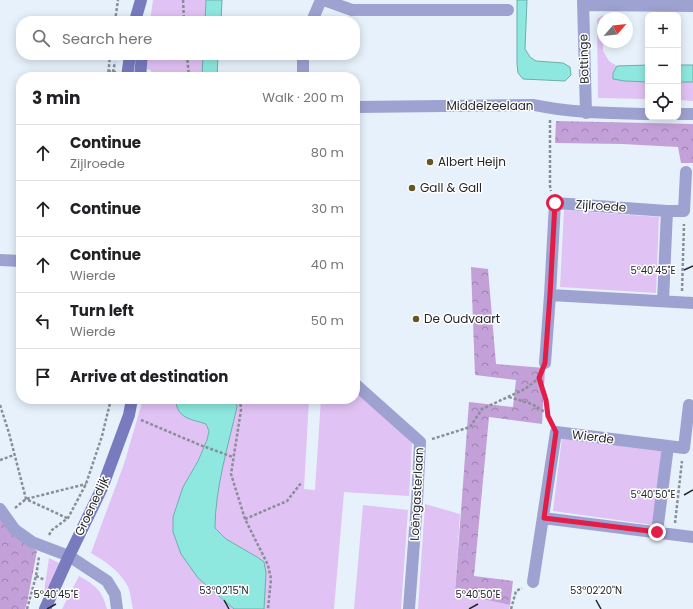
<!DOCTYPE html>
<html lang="en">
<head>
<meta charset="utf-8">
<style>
	:root { --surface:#fff; --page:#f6f6f6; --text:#202124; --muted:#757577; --line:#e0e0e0 }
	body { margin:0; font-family:Poppins,sans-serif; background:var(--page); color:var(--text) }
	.controls { position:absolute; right:12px; top:12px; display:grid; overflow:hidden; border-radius:8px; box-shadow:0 2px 10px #0003 }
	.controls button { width:36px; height:36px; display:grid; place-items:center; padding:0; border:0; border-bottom:1px solid var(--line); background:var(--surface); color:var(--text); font:20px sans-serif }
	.compass { position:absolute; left:597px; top:12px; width:36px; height:36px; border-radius:50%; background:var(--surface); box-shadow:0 2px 10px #0003; rotate:62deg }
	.stop { position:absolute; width:12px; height:12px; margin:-9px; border:3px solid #e11d48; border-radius:50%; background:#fff }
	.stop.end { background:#e11d48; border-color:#fff; box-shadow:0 1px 4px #0008 }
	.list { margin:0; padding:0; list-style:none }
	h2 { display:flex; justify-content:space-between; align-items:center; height:52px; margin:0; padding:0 16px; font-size:17px }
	h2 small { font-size:13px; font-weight:400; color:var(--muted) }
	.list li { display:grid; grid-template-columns:26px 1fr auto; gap:12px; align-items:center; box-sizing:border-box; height:56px; padding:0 16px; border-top:1px solid var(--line) }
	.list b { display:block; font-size:15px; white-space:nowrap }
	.list p { margin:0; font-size:13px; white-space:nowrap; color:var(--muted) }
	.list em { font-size:13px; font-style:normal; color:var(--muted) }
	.icon { flex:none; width:22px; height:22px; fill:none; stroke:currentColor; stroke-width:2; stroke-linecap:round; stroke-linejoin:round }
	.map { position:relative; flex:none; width:693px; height:609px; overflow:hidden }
	.search { position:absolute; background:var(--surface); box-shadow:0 2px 10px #0003; left:16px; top:16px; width:344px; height:44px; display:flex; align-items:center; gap:10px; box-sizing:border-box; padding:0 14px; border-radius:16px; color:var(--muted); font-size:15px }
	.panel { position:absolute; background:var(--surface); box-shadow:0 2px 10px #0003; left:16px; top:72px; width:344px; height:332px; border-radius:16px }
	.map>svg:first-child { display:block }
</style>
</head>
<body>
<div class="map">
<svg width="693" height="609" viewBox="0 0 693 609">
	<defs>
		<pattern id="forest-crowns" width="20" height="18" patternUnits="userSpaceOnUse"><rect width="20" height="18" fill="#c3a0d8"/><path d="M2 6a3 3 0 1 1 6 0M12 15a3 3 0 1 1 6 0" fill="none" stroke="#9e82af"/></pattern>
	</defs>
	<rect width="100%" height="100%" fill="#e7f1fb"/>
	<path fill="#e1c2f4" d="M153,0H206L205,21H150Z
		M603,15V51L609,61L617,66L613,73L625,81L648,82V99L598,98L597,19Z
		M148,55H203L202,77H151V70L147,69Z
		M678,82H693V101L678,100Z
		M564,210L659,217L656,293L560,287Z
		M355,389L412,443L409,496L344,492L334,609H264L266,573L264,562L257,557L226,539L215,528C215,489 228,446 237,407L236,399H309L304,489L315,490L321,399H355Z
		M143,399H176V402L196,420L206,424L209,431L207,440L198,460L183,487L173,517V532L217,595L234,609H133C131,602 131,593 128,587C120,571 106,562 91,553L124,464Z
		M562,438L662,449L653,525L553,511Z
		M425,504L460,514L455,593L510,605L509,609H418Z
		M363,505L408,510L401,609H354Z
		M49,558L61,564L42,606Z
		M79,576C95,585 102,590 107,609H62Z"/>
	<path fill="url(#forest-crowns)" d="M556,121L693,124V163H681L678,147L622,144L555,143Z
		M471,267L488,269L496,364L545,368L542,424L489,417L474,576L513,581L510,605L455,593L469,402L513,407L516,380L475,375Z
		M0,518L18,537L37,551L27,603L25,609H0Z"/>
	<path fill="#8ee8df" stroke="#6eaea9" d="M206,0H222L221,21H205Z
		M517,0H527L525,49L530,57L536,61L563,63L570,67L571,75L565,81L523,79L518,73L517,64Z
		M203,55H218L217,77H202Z
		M648,65V82L625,81L613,79V73L617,66Z
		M678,65H693V82H678Z
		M176,399H236L237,407C228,446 215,489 215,528L226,539L257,557L264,562L266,573L264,609H234L198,578L181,554L173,532V517L183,487L198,461L207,440L209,431L206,424C192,419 176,419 176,399Z"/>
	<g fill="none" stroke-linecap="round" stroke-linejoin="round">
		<path stroke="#888f96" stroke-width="2.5" stroke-dasharray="3 2" stroke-linecap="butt" d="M183,0L184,21
			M115,21L118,0
			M187,55L189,77
			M108,71L116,72
			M108,77L110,55
			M112,77L115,62
			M550,120V186L551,191
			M682,291L684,224
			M539,378L546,400L548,416L551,422
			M509,397L532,404L548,414
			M240,399L241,410L231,474L245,519L268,565L271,579L268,609
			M0,405L9,433L26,499L69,519
			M141,420L200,445L233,457
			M432,439L470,427L482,409L525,389L539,378L541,375
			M0,460L14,455
			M15,508L26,499L86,484
			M245,519L287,501L301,483
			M675,523L682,461
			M49,535L52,530L68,518L86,484L102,436L111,399
			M36,576L45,580
			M27,609L36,576L39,557
			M511,609L516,591L522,588"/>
		<path stroke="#9ea2d0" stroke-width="12" d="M324,0L352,10H508
			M583,0L586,113
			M583,5L693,6
			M312,21L321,0
			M303,55V77
			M355,107L534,105C572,113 609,113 648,114
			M678,114H693
			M667,211H684L686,172
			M0,260L21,261
			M550,295L693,303
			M545,363L550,295L555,203L667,211L663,301
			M355,384L420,442L417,502L409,609
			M0,509L15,530L32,542L69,556L107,581L115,594L117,609
			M543,518L693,537
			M657,532L668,446
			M533,582L556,432L684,448L689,405"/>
		<path stroke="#787bbe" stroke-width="12" d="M135,21L141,0
			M127,77L130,55
			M140,77L142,55
			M45,609L69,556L102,488L129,415L132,399"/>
	</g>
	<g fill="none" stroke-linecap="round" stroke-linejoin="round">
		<path stroke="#e11d48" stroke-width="5" d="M555,203L550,295L545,363L539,378L546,400L548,416L556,432L544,518L657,532"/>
	</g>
	<path fill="none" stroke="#23262a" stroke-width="1.5" d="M684,270L693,266M684,495L693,490M224,600L229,609M596,600L601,609M47,609L56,604M469,609L478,604"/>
	<g fill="#655623" stroke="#fff" stroke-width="1.5">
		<circle cx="430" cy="162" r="4"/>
		<circle cx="412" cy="188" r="4"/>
		<circle cx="416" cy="319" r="4"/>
	</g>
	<g text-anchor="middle" stroke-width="3" stroke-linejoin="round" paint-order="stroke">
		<g font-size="12" fill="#23262a" stroke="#fff">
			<text transform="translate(584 59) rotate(-92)" y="4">Bottinge</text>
			<text x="490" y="110">Middelzeelaan</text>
			<text transform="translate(601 206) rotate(4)" y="4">Zijlroede</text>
			<text transform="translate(593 437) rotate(7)" y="4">Wierde</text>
			<text transform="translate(417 494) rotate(-87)" y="4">Loëngasterlaan</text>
			<text transform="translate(92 506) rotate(-65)" y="4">Groenedijk</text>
		</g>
		<g font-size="12" fill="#23262a" stroke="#fff" text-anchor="start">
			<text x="438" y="166">Albert Heijn</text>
			<text x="420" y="192">Gall &amp; Gall</text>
			<text x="424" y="323">De Oudvaart</text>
		</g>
	</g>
	<g font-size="10" text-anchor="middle" fill="#23262a" stroke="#fff" stroke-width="3" stroke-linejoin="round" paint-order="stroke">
		<text x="653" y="274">5°40'45"E</text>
		<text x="653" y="498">5°40'50"E</text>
		<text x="224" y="594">53°02'15"N</text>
		<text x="596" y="594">53°02'20"N</text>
		<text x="56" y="598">5°40'45"E</text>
		<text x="478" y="598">5°40'50"E</text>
	</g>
</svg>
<div class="controls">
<button>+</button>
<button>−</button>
<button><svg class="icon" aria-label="locate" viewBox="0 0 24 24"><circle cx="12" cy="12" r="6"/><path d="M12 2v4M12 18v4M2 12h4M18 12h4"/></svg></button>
</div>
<svg class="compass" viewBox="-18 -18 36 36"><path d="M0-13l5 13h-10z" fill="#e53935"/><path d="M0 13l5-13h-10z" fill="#757577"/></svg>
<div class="stop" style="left:555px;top:203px"></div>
<div class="stop end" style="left:657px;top:532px"></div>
<div class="search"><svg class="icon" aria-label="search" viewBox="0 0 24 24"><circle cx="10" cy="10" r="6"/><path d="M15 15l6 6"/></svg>Search here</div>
<section class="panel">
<h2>3 min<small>Walk · 200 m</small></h2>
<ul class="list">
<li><svg class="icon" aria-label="ahead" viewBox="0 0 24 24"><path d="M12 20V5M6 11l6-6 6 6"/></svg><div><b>Continue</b><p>Zijlroede</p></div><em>80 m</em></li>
<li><svg class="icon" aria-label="ahead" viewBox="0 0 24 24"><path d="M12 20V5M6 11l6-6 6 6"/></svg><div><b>Continue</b></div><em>30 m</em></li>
<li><svg class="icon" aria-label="ahead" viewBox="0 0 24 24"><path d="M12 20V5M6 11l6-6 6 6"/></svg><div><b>Continue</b><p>Wierde</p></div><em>40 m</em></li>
<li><svg class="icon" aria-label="left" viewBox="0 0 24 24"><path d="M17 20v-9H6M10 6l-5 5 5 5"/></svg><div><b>Turn left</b><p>Wierde</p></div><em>50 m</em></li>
<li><svg class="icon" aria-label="arrive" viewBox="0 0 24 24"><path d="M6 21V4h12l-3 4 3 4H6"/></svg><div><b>Arrive at destination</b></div></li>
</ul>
</section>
</div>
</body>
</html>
